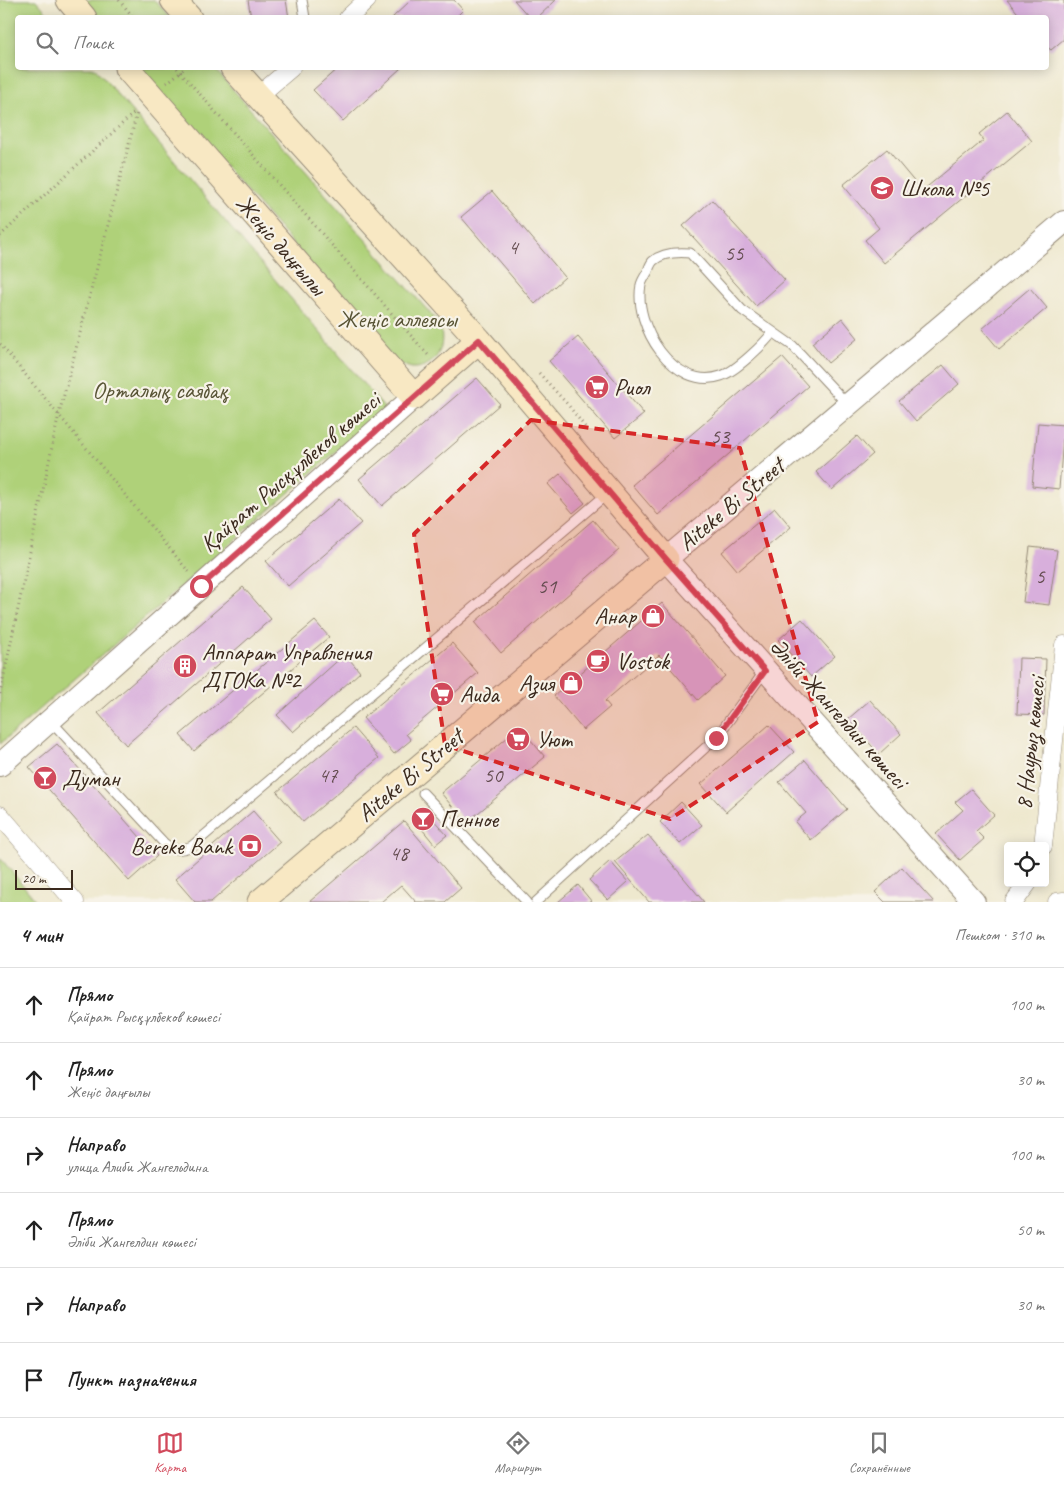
<!DOCTYPE html>
<html lang="ru">
<head>
<meta charset="utf-8">
<style>
	:root { --surface:#fff; --page:#f2f2f2; --text:#222; --muted:#767676; --line:#e0e0e0; --accent:#d1495b }
	body { margin:0; font-family:Caveat,sans-serif; background:var(--page); color:var(--text) }
	.controls { position:absolute; right:15px; bottom:15px; display:grid; overflow:hidden; border-radius:5px; box-shadow:0 2px 12px #0003 }
	.controls button { width:45px; height:45px; display:grid; place-items:center; padding:0; border:0; border-bottom:1px solid var(--line); background:var(--surface); color:var(--text); font:25px sans-serif }
	.scale { position:absolute; left:15px; bottom:12px; width:58px; box-sizing:border-box; padding-left:5px; border:2px solid #3b2a1e; border-top:0; font-size:14px; line-height:18px; white-space:nowrap; color:#3b2a1e; -webkit-text-stroke:4px #f7f3e8; paint-order:stroke }
	.stop { position:absolute; width:15px; height:15px; margin:-11px; border:4px solid #d1495b; border-radius:50%; background:#fff }
	.stop.end { background:#d1495b; border-color:#fff; box-shadow:0 1px 5px #0008 }
	.list { margin:0; padding:0; list-style:none }
	h2 { display:flex; justify-content:space-between; align-items:center; height:65px; margin:0; padding:0 20px; font-size:21px }
	h2 small { font-size:16px; font-weight:400; color:var(--muted) }
	.list li { display:grid; grid-template-columns:32px 1fr auto; gap:15px; align-items:center; box-sizing:border-box; height:75px; padding:0 20px; border-top:1px solid var(--line) }
	.list b { display:block; font-size:19px; white-space:nowrap }
	.list p { margin:0; font-size:16px; white-space:nowrap; color:var(--muted) }
	.list em { font-size:16px; font-style:normal; color:var(--muted) }
	.icon { flex:none; width:28px; height:28px; fill:none; stroke:currentColor; stroke-width:2; stroke-linecap:round; stroke-linejoin:round }
	.map { position:relative; flex:none; width:1064px; height:902px; overflow:hidden }
	.search { position:absolute; background:var(--surface); box-shadow:0 2px 12px #0003; left:15px; right:15px; top:15px; height:55px; display:flex; align-items:center; gap:12px; box-sizing:border-box; padding:0 18px; border-radius:5px; color:var(--muted); font-size:19px }
	.sheet { height:515px; background:var(--surface) }
	nav { display:flex; justify-content:space-around; align-items:center; box-sizing:border-box; height:70px; border-top:1px solid var(--line); background:var(--surface); font-size:14px; color:var(--muted) }
	nav a { display:grid; justify-items:center; gap:2px }
	nav .on { color:var(--accent) }
	.map>svg:first-child { display:block }
</style>
</head>
<body>
<div class="map">
<svg width="1064" height="902" viewBox="0 0 1064 902">
	<rect width="100%" height="100%" fill="#f7f3e8"/>
	<filter id="ink" filterUnits="userSpaceOnUse"><feTurbulence type="fractalNoise" baseFrequency=".02" numOctaves="2"/><feDisplacementMap in="SourceGraphic" scale="10" xChannelSelector="R" yChannelSelector="G"/><feConvolveMatrix kernelMatrix="1 2 1 2 8 2 1 2 1" color-interpolation-filters="sRGB"/></filter>
	<filter id="wash" filterUnits="userSpaceOnUse"><feTurbulence type="fractalNoise" baseFrequency=".0096" numOctaves="4" result="noise"/><feDisplacementMap in="SourceGraphic" scale="20" xChannelSelector="R" yChannelSelector="G"/><feGaussianBlur stdDeviation="1.12" result="paint"/><feColorMatrix in="noise" values="0 0 0 0 0 0 0 0 0 0 0 0 0 0 0 0 0 1.4 0 .05"/><feComposite in="paint" operator="in"/></filter>
	<g filter="url(#wash)">
		<rect width="100%" height="100%" fill="#eee8ce"/>
		<path fill="#afd179" stroke="#757e4c" d="M0,0H36L51,17L18,18V68H95L385,409L0,744Z
			M80,0H154L170,17H96Z
			M139,68H214L437,321C449,341 438,369 412,368C407,367 402,364 397,363Z
			M0,859L2,860L37,902H0Z"/>
		<g id="blocks">
			<path fill="#d8afdc" d="M248,0H286L289,18H251Z
				M411,0H454L463,10L455,18H392Z
				M514,0H556L537,18H530Z
				M1007,0H1064V39L1051,50L1046,46V18H1022Z
				M338,68H401L343,121L313,90Z
				M1007,111L1032,141L884,263L865,240L879,228L843,185L887,149L922,191L984,140L979,134Z
				M492,191L565,277L535,304L461,217Z
				M712,200L785,280L756,306L683,226Z
				M1030,288L1047,308L999,349L982,329Z
				M842,318L858,338L828,363L812,343Z
				M578,337L644,414L615,438L549,361Z
				M782,357L808,386L658,515L632,485Z
				M943,365L959,384L916,421L899,401Z
				M477,378L500,404L382,506L359,479Z
				M1038,423L1064,425L1059,489L1032,486Z
				M857,436L873,454L832,490L816,472Z
				M560,474L585,503L573,513L548,484Z
				M339,499L361,523L288,586L266,561Z
				M775,508L791,527L738,571L722,552Z
				M593,520L619,550L501,653L475,622Z
				M1030,547L1057,550L1049,605L1023,602Z
				M243,587L271,619L126,745L98,713Z
				M662,603L725,676L698,700L659,655L605,701L610,707L583,730L554,696Z
				M802,619L835,656L811,677L778,640Z
				M315,621L329,637L194,751L180,735Z
				M452,643L478,673L406,734L411,740L394,754L363,718Z
				M345,654L360,672L293,732L277,715Z
				M1019,658L1046,659L1044,715L1017,714Z
				M870,700L901,734L879,754L848,719Z
				M769,725L794,752L726,812L701,784Z
				M520,727L545,757L466,823L441,793Z
				M353,728L379,758L303,822L277,792Z
				M57,744L157,856L129,881L29,767Z
				M805,760L847,809L811,840L795,822L806,813L779,782Z
				M971,789L994,815L976,831L984,839L960,860L936,834L963,810L955,802Z
				M681,802L702,825L680,844L660,822Z
				M424,809L447,835L435,845L413,818Z
				M253,811L280,842L211,902H195L175,879Z
				M404,821L461,888L445,902H416L401,885L381,902H309Z
				M648,835L704,902H649L615,862Z
				M610,861L628,882L608,900L589,880Z
				M902,867L934,902H885L875,892Z
				M578,885L592,902H558Z"/>
		</g>
	</g>
	<g filter="url(#ink)">
		<use href="#blocks" fill-opacity="0" stroke="#948976" stroke-width="1"/>
		<g fill="none" stroke-linecap="round" stroke-linejoin="round">
			<g stroke="#948976" stroke-width="11">
				<path id="service" d="M302,0L305,18
					M773,332C764,344 736,371 721,376C674,392 633,325 641,285C642,280 646,275 648,271C649,268 651,263 653,261C663,252 678,252 690,253L742,310L793,346L848,405
					M51,721L164,843C174,851 180,851 192,846L607,494
					M423,793L527,902
					M536,902L716,738L765,671"/>
			</g>
			<g stroke="#948976" stroke-width="19">
				<path id="minor" d="M348,18L367,0
					M258,96L291,68
					M0,815L75,902
					M1043,846L1064,645
					M1014,902L1028,883
					M1057,902L1064,901"/>
			</g>
			<g stroke="#948976" stroke-width="24">
				<path id="tertiary" d="M0,765L414,397
					M974,902L666,559L1064,222"/>
			</g>
			<g stroke="#948976" stroke-width="27">
				<path id="secondary" d="M69,0L84,18
					M173,0L189,18
					M127,68L414,397L479,340
					M233,68L479,340L666,559L260,902"/>
			</g>
			<path stroke="#948976" stroke-width="3" stroke-dasharray="1 4" stroke-linecap="butt" d="M119,0L134,18
				M177,68L428,355
				M167,83L185,68
				M0,236L136,111
				M0,344L189,572
				M539,373L569,406L585,427
				M0,694L59,414L137,113"/>
			<use href="#service" stroke="#fff" stroke-width="9"/>
			<use href="#minor" stroke="#fff" stroke-width="18"/>
			<use href="#tertiary" stroke="#fff" stroke-width="22"/>
			<use href="#secondary" stroke="#f8e8c3" stroke-width="25"/>
		</g>
	</g>
	<g fill="none" stroke-linecap="round" stroke-linejoin="round" filter="url(#ink)">
		<path stroke="#d1495b" stroke-width="6" d="M201,586L479,340L666,559L765,671L716,738"/>
	</g>
	<path fill="#d62828" fill-opacity="0.2" stroke="#d62828" stroke-width="4" stroke-dasharray="10 6" stroke-linejoin="round" d="M531,420L740,448L818,722L670,819L445,745L414,534Z"/>
	<defs>
		<g id="school-disc" transform="scale(1.25)"><circle r="9.5" fill="#d1495b" stroke="#f7f3e8"/><path d="M0-5L7-2L0 1L-7-2ZM-4 1L0 2.5L4 1V4Q0 6-4 4Z" fill="#fff"/></g>
		<g id="supermarket-disc" transform="scale(1.25)"><circle r="9.5" fill="#d1495b" stroke="#f7f3e8"/><path d="M-6-5.5h2.5l.6 2H6L4.5 2H-2.5L-4.4-4H-6ZM-1.5 3.2a1.3 1.3 0 1 0 .1 0ZM3 3.2a1.3 1.3 0 1 0 .1 0Z" fill="#fff"/></g>
		<g id="shop-disc" transform="scale(1.25)"><circle r="9.5" fill="#d1495b" stroke="#f7f3e8"/><path d="M-5-2.5h2.3a2.7 3.5 0 0 1 5.4 0H5L5.5 6h-11ZM-1.5-2.5h3a1.5 2.3 0 0 0-3 0Z" fill="#fff"/></g>
		<g id="cafe-disc" transform="scale(1.25)"><circle r="9.5" fill="#d1495b" stroke="#f7f3e8"/><path d="M-5.5-4.5H6V0H3Q3 3.5 0 3.5H-2.5Q-5.5 3.5-5.5 0ZM3-3.2v2h1.7v-2ZM-6 4.5H4V6H-6Z" fill="#fff"/></g>
		<g id="building-disc" transform="scale(1.25)"><circle r="9.5" fill="#d1495b" stroke="#f7f3e8"/><path d="M-4-6H4V6H1V3H-1V6H-4ZM-2.5-4.3h1.7v1.8h-1.7ZM.8-4.3h1.7v1.8H.8ZM-2.5-1h1.7V.8h-1.7ZM.8-1h1.7V.8H.8Z" fill="#fff"/></g>
		<g id="bar-disc" transform="scale(1.25)"><circle r="9.5" fill="#d1495b" stroke="#f7f3e8"/><path d="M-6-5H6L.8 .8V4.5H3.5V6h-7V4.5H-.8V.8Z" fill="#fff"/></g>
		<g id="bank-disc" transform="scale(1.25)"><circle r="9.5" fill="#d1495b" stroke="#f7f3e8"/><path d="M-6-4H6V4H-6ZM0-2.3a2.3 2.3 0 1 0 0 4.6a2.3 2.3 0 1 0 0-4.6Z" fill="#fff"/></g>
	</defs>
	<g fill-rule="evenodd">
		<use href="#school-disc" x="882" y="188"/>
		<use href="#supermarket-disc" x="597" y="387"/>
		<use href="#shop-disc" x="653" y="616"/>
		<use href="#cafe-disc" x="598" y="661"/>
		<use href="#building-disc" x="185" y="666"/>
		<use href="#shop-disc" x="571" y="683"/>
		<use href="#supermarket-disc" x="442" y="694"/>
		<use href="#supermarket-disc" x="518" y="739"/>
		<use href="#bar-disc" x="45" y="778"/>
		<use href="#bar-disc" x="423" y="819"/>
		<use href="#bank-disc" x="250" y="846"/>
	</g>
	<g text-anchor="middle" stroke-width="4.5" stroke-linejoin="round" paint-order="stroke">
		<g font-size="21" fill="#624b4e">
			<text x="513" y="254">4</text>
			<text x="734" y="260">55</text>
			<text x="720" y="443">53</text>
			<text x="1040" y="583">5</text>
			<text x="547" y="593">51</text>
			<text x="328" y="782">47</text>
			<text x="493" y="782">50</text>
			<text x="399" y="860">48</text>
		</g>
		<g font-size="24" fill="#3b2a1e" stroke="#f7f3e8" text-anchor="start">
			<text x="900" y="196">Школа №5</text>
			<text x="614" y="395">Риол</text>
			<text x="636" y="624" text-anchor="end">Анар</text>
			<text x="202" y="660">Аппарат Управления<tspan x="202" dy="28">ДГОКа №2</tspan></text>
			<text x="616" y="669">Vostok</text>
			<text x="554" y="691" text-anchor="end">Азия</text>
			<text x="460" y="702">Аида</text>
			<text x="536" y="747">Уют</text>
			<text x="62" y="786">Думан</text>
			<text x="440" y="827">Пенное</text>
			<text x="232" y="854" text-anchor="end">Bereke Bank</text>
		</g>
		<g font-size="24" fill="#3b2a1e" stroke="#f7f3e8">
			<text transform="translate(281 245) rotate(49)" y="8">Жеңіс даңғылы</text>
			<text transform="translate(290 472) rotate(-41)" y="8">Қайрат Рысқұлбеков көшесі</text>
			<text transform="translate(731 504) rotate(-40)" y="8">Aiteke Bi Street</text>
			<text transform="translate(839 713) rotate(48)" y="8">Әліби Жангелдин көшесі</text>
			<text transform="translate(1030 743) rotate(-84)" y="8">8 Наурыз көшесі</text>
			<text transform="translate(410 775) rotate(-40)" y="8">Aiteke Bi Street</text>
		</g>
		<g font-size="24" fill="#585435" stroke="#f7f3e8">
			<text x="397" y="327">Жеңіс аллеясы</text>
			<text x="160" y="398">Орталық саябақ</text>
		</g>
	</g>
</svg>
<div class="controls">
<button><svg class="icon" aria-label="locate" viewBox="0 0 24 24"><circle cx="12" cy="12" r="6"/><path d="M12 2v4M12 18v4M2 12h4M18 12h4"/></svg></button>
</div>
<div class="scale">20 m</div>
<div class="stop" style="left:201px;top:586px"></div>
<div class="stop end" style="left:716px;top:738px"></div>
<div class="search"><svg class="icon" aria-label="search" viewBox="0 0 24 24"><circle cx="10" cy="10" r="6"/><path d="M15 15l6 6"/></svg>Поиск</div>
</div>
<section class="sheet">
<h2>4 мин<small>Пешком · 310 m</small></h2>
<ul class="list">
<li><svg class="icon" aria-label="ahead" viewBox="0 0 24 24"><path d="M12 20V5M6 11l6-6 6 6"/></svg><div><b>Прямо</b><p>Қайрат Рысқұлбеков көшесі</p></div><em>100 m</em></li>
<li><svg class="icon" aria-label="ahead" viewBox="0 0 24 24"><path d="M12 20V5M6 11l6-6 6 6"/></svg><div><b>Прямо</b><p>Жеңіс даңғылы</p></div><em>30 m</em></li>
<li><svg class="icon" aria-label="right" viewBox="0 0 24 24"><path d="M7 20v-9h11M14 6l5 5-5 5"/></svg><div><b>Направо</b><p>улица Алиби Жангельдина</p></div><em>100 m</em></li>
<li><svg class="icon" aria-label="ahead" viewBox="0 0 24 24"><path d="M12 20V5M6 11l6-6 6 6"/></svg><div><b>Прямо</b><p>Әліби Жангелдин көшесі</p></div><em>50 m</em></li>
<li><svg class="icon" aria-label="right" viewBox="0 0 24 24"><path d="M7 20v-9h11M14 6l5 5-5 5"/></svg><div><b>Направо</b></div><em>30 m</em></li>
<li><svg class="icon" aria-label="arrive" viewBox="0 0 24 24"><path d="M6 21V4h12l-3 4 3 4H6"/></svg><div><b>Пункт назначения</b></div></li>
</ul>
</section>
<nav>
<a class="on"><svg class="icon" aria-label="map" viewBox="0 0 24 24"><path d="M3 6l6-2 6 2 6-2v14l-6 2-6-2-6 2zM9 4v14M15 6v14"/></svg>Карта</a>
<a><svg class="icon" aria-label="directions" viewBox="0 0 24 24"><path d="M12 3l9 9-9 9-9-9zM9 14v-3h6M13 9l2 2-2 2"/></svg>Маршрут</a>
<a><svg class="icon" aria-label="saved" viewBox="0 0 24 24"><path d="M7 4h10v16l-5-4-5 4z"/></svg>Сохранённые</a>
</nav>
</body>
</html>
